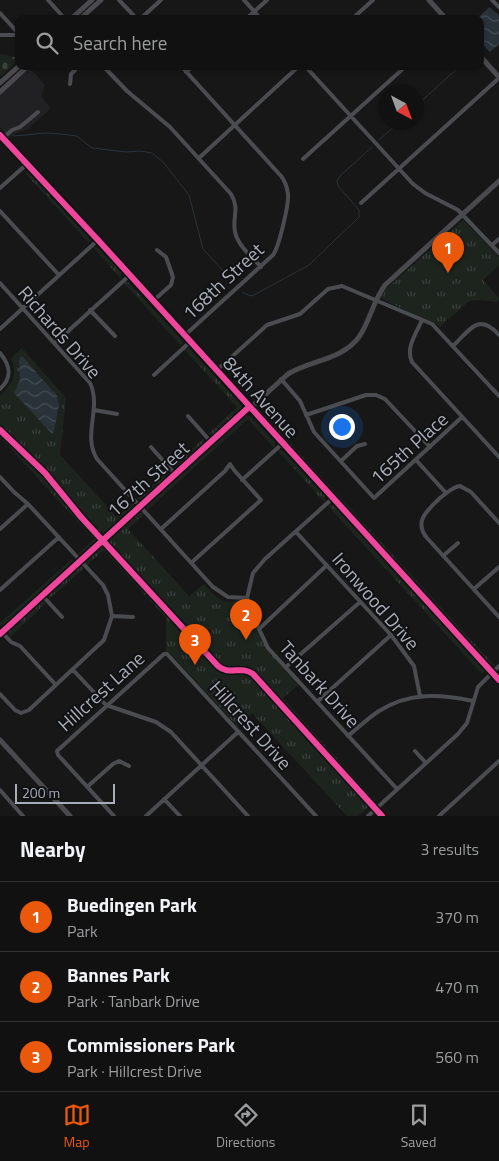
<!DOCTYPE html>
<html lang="en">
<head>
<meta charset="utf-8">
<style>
	:root { --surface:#111; --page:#1a1a1a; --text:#f1f3f6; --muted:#9c9d9f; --line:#303131; --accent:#ea580c }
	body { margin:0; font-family:"Titillium Web",sans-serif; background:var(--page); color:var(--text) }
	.compass { position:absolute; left:379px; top:85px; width:45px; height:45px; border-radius:50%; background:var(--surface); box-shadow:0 1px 4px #0004; rotate:139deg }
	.scale { position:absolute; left:15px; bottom:12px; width:100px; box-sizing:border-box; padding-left:5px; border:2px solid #a8adb8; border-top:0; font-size:14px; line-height:18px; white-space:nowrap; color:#a8adb8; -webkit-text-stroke:4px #111113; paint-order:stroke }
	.you { position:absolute; left:341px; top:426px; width:18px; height:18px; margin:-12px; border:4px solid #fff; border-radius:50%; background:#1a73e8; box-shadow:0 0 0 8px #1a73e833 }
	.badge { display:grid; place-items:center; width:32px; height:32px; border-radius:50%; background:var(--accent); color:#fff; font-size:16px; font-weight:700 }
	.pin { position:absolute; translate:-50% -41px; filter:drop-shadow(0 1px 2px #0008) }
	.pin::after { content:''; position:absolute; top:26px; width:18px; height:15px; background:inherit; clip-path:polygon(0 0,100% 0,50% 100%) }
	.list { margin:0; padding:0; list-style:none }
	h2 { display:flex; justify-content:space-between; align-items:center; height:65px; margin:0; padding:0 20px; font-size:21px }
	h2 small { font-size:16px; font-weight:400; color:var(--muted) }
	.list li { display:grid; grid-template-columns:32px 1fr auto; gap:15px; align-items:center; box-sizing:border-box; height:70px; padding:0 20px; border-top:1px solid var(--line) }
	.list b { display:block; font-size:19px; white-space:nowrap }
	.list p { margin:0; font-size:16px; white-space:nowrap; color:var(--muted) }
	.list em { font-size:16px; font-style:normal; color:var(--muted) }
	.icon { flex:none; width:28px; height:28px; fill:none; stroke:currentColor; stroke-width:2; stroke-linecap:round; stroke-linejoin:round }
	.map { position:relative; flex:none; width:499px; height:816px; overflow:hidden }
	.search { position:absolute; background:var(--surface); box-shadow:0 1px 4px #0004; left:15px; right:15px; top:15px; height:55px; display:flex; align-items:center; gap:12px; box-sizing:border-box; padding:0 18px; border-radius:10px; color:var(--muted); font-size:19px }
	.sheet { height:275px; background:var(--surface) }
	nav { display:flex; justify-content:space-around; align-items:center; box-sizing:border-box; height:70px; border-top:1px solid var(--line); background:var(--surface); font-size:14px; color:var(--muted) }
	nav a { display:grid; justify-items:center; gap:2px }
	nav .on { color:var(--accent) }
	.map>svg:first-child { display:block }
</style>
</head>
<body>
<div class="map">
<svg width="499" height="816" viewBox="0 0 499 816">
	<defs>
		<pattern id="grass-tufts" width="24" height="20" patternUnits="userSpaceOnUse" patternTransform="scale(1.25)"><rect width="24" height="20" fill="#1d241e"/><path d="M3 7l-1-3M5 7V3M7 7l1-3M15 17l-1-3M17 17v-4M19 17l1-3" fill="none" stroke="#3b413d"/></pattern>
		<pattern id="cemetery-stones" width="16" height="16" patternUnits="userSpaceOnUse" patternTransform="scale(1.25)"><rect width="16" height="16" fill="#1d241e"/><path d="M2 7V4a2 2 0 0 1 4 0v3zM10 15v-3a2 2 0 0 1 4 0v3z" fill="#3b413d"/></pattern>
		<pattern id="water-waves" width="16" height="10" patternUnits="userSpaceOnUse" patternTransform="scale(1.25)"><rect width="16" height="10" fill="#2a3239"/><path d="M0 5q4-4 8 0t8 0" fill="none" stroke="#464d54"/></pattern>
	</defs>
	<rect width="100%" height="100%" fill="#171717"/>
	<path fill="#212123" d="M29,67L45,85L41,96L51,108L28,129L14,134L9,138L0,128V93Z"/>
	<path fill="url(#grass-tufts)" d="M27,171L88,237L90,240L89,243L25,173Z
		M463,220L499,257V265L483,280L499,298V300L496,302L481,300L469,301L440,327L382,299L381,295L386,289Z
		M93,247L98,248L121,272V279Z
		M128,282L182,340L183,342L181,346L124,283Z
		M22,348L66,398L60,455L117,517L133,502L134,505L132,509L81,555L78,554L94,539L0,437V396C12,384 18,374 11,358Z
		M189,348L242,406L239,413L213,436L208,434L237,407L184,349Z
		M256,406L495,666L489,665L257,411Z
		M246,415L251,417L275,442L274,448L248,419L147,510L146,507L148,503Z
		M204,438V444L178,468L172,467Z
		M280,450L284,452L325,496V503L278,451Z
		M169,470L168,477L143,501L137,499Z
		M331,505L335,507L485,671L482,674L328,506Z
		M141,512L144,514L128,529L189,596L204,584C210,591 220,603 231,602C236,601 241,600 247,602L261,638L299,684L283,698L375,801L358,816H347L252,713L237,726L171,654L166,651V618L104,550L87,565L86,560L137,514Z
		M72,559L75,561L74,563L3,626H0V623Z
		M80,566L84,568L49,599V594Z
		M43,601L46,603L10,637L9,631L39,603Z"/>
	<path fill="url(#cemetery-stones)" d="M0,54L19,58V59L0,77Z"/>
	<path fill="#1d241e" d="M438,262H443L457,278C445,287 435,286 425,275Z"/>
	<path fill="url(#water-waves)" d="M489,7L499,15V44L490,52L480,42V19H477Z
		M21,356L23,357L57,396L59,405L54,431L52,434L14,393L20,380L19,361Z"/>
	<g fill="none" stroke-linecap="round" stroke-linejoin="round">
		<path stroke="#2a3239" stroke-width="1" d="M416,106L460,66
			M12,134L14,136L45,133L61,134L77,136L92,148L126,152L140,151L152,153L163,162L189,195L203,249L234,283
			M379,140L399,122
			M242,292L251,296L254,295L309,265L359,217V210L338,186L337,181L340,176L372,147"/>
		<path stroke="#4b4c50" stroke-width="4" d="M48,0L65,19
			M119,0L137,19
			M244,0L261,19
			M492,0L499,7
			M0,13L19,34
			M140,19L161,0
			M246,19L267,0
			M352,19L373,0
			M0,35H19
			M103,66L127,91L170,127L231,194C240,209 232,217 235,232C238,246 252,257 261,267
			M181,66L281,176C285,181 287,187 288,194C289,204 279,247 273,255L184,336
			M305,66L413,184L425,193L458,210L499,253
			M186,72L193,66
			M70,84L71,74L79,66
			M3,138L12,130L20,127L38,112
			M199,158L299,66
			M303,159L406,66
			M0,188L27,164
			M361,203L499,78
			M0,211L59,275
			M492,245L499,239
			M0,283L90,383C102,408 82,435 97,459L213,587L228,597L247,598
			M153,301L171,285L173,277L166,257L157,250
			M90,310L115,336
			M422,320C417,332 405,348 412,362L499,457
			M0,329L98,240
			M55,343L130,275
			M453,346C470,330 478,312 499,335
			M0,353C10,365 13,377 0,389
			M216,371L267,325L300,314L328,289L342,286L432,324L499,396
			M154,375L190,342
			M281,379L300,401L314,432L374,498L462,417
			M94,410L117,414
			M306,415L366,395H376L385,399L430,447
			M188,416L211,442
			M151,447L175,474
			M416,460L446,493
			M341,461L357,446L365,444
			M0,477L14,492L28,504L103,585L108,595L112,616L104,640L29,710L21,713L15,710L0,694
			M242,480L282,444
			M333,498L265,559L253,573L247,598L259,629L268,648L397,789
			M499,523L471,492L460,486C452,487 447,493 440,498C428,510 413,521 427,538L499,617
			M0,529L28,504
			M161,529L225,471L230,464L234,470L261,500L191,563
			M296,532L391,635L414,666L420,696
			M443,556L458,543
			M474,589L499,567
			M0,590L59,537
			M42,595L62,617
			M112,616L133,617
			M259,629L327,565
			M0,630L11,642L20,646L56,685
			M286,667L360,602
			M73,670L106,705L156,722L171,732L248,816
			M318,701L391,635
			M348,736C358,728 368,718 379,711C409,692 440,694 473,701
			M415,751L426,763
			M87,787L113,764L119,761L129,766
			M0,790L23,816
			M164,799L180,816
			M114,816L58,755L57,751L164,654H167L316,816
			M146,816L238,732
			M368,816L458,734L467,723L478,687L499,666
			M439,816L499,761"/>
		<path stroke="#4a4a4e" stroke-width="5" d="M429,0L446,19
			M71,19L92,0
			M80,19L101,0
			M480,56L499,77
			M0,83L19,66
			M0,92L28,66
			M0,135L98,240L499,680
			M0,634L288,374C311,360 342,360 359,337C370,321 373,301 385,285L499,181
			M0,740L70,816"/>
		<g stroke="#111113" stroke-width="9">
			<path id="cycleway" d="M0,135L98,240L499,680
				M0,430L45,473L81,517L218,666C229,676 241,665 253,674L382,816
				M0,634L249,407"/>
		</g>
		<use href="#cycleway" stroke="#ed469a" stroke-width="6"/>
	</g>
	<g text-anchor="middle" stroke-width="4" stroke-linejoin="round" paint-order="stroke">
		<g font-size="19" fill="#a8adb8" stroke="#111113">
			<text transform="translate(223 281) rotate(-43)" y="7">168th Street</text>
			<text transform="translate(60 332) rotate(49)" y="7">Richards Drive</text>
			<text transform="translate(261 397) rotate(48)" y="7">84th Avenue</text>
			<text transform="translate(409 448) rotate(-42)" y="7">165th Place</text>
			<text transform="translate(148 479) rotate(-42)" y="7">167th Street</text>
			<text transform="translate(376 601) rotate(49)" y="7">Ironwood Drive</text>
			<text transform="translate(320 684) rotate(48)" y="7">Tanbark Drive</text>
			<text transform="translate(101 691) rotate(-42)" y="7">Hillcrest Lane</text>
			<text transform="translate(251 725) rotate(48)" y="7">Hillcrest Drive</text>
		</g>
	</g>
</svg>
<svg class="compass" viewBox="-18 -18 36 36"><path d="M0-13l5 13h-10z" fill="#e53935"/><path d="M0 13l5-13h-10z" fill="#9c9d9f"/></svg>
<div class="scale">200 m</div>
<div class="you"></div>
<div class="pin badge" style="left:448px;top:273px">1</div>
<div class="pin badge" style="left:246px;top:640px">2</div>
<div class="pin badge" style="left:195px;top:665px">3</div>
<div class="search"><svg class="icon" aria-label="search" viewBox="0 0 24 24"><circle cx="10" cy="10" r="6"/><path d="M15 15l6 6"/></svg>Search here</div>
</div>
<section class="sheet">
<h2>Nearby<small>3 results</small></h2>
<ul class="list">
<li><span class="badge">1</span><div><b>Buedingen Park</b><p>Park</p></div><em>370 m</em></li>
<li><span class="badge">2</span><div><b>Bannes Park</b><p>Park · Tanbark Drive</p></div><em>470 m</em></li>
<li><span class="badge">3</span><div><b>Commissioners Park</b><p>Park · Hillcrest Drive</p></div><em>560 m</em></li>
</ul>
</section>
<nav>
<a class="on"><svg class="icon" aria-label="map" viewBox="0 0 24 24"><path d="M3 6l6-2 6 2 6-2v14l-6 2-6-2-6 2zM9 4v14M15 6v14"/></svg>Map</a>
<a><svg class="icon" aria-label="directions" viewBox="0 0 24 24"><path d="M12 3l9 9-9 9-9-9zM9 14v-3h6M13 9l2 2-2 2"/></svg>Directions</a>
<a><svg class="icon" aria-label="saved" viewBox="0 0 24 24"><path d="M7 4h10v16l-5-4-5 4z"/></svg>Saved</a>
</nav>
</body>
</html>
